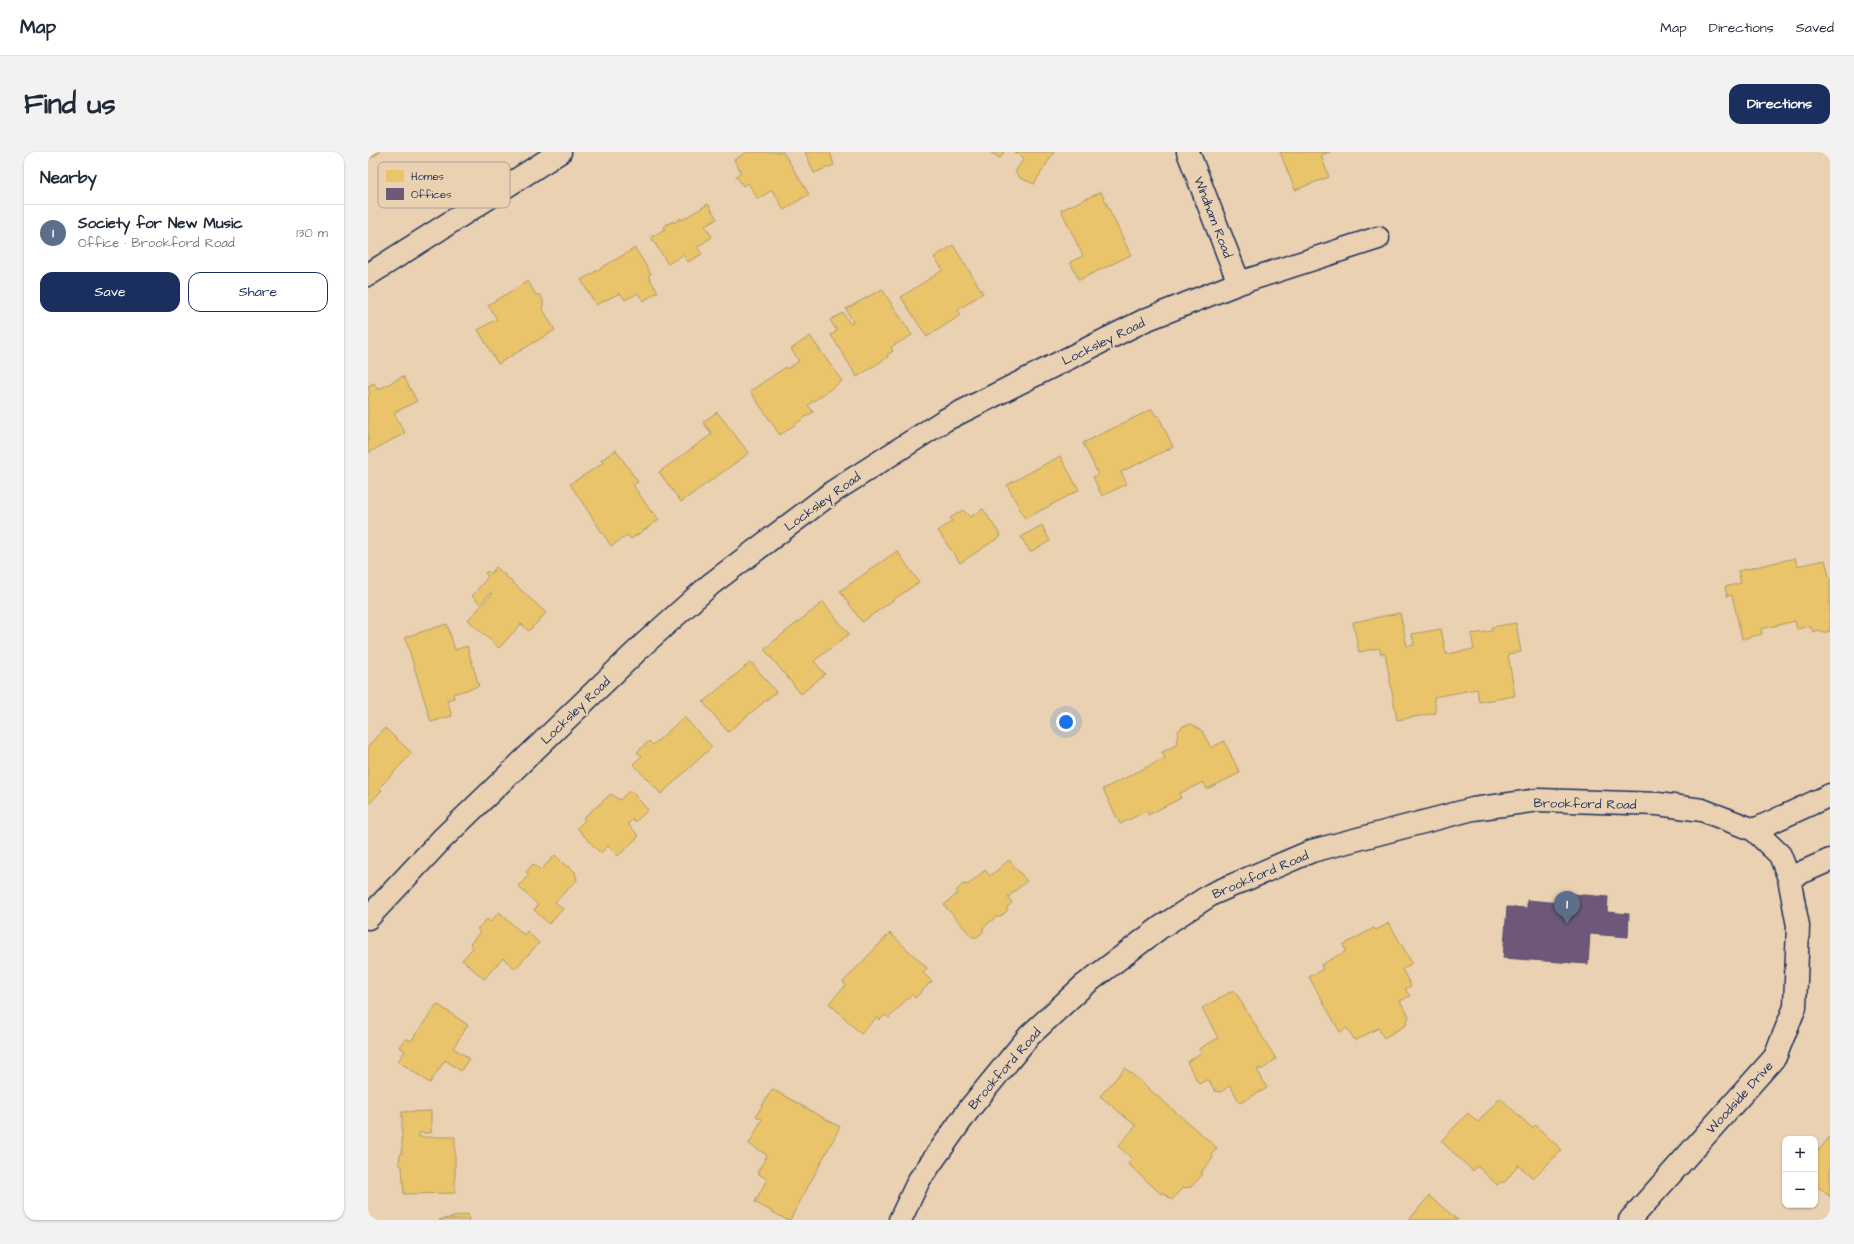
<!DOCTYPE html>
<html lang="en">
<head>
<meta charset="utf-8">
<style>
	:root { --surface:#fff; --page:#f2f2f3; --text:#1f2937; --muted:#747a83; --line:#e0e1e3; --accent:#1b2f5e }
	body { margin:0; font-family:"Architects Daughter",sans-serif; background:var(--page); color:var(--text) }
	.controls { position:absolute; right:12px; bottom:12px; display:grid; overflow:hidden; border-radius:8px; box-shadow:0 1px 3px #0004 }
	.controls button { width:36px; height:36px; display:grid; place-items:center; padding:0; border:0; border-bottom:1px solid var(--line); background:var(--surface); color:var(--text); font:20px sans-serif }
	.you { position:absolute; left:698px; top:570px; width:14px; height:14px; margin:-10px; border:3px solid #fff; border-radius:50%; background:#1a73e8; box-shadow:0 0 0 6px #1a73e833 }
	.badge { display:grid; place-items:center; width:26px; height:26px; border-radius:50%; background:var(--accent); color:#fff; font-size:13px; font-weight:700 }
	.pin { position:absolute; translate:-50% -33px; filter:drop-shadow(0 1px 2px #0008) }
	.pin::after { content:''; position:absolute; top:21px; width:14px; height:12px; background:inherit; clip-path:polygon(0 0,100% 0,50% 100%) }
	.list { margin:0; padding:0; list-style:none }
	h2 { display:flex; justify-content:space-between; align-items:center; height:52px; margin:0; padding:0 16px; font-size:17px }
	h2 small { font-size:13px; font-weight:400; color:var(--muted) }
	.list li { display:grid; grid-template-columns:26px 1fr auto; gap:12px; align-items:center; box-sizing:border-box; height:56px; padding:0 16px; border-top:1px solid var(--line) }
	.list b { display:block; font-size:15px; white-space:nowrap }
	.list p { margin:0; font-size:13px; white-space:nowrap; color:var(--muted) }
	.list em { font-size:13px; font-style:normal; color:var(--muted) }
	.actions { display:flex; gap:8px; padding:12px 16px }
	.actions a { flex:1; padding:9px 0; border:1px solid var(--accent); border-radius:12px; text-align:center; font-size:14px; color:var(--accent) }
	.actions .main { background:var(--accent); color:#fff }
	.map { position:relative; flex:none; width:1462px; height:1068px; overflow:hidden; border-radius:12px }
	header { display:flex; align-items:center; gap:24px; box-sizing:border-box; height:56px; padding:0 20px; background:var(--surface); border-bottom:1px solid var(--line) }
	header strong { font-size:19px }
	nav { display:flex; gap:22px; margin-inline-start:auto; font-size:14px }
	.intro { display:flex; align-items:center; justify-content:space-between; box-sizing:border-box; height:96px; padding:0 24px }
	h1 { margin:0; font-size:28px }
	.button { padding:10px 18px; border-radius:12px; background:var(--accent); color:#fff; font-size:14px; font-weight:700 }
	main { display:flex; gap:24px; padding:0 24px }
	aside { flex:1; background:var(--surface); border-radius:12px; box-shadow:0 1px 3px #0004 }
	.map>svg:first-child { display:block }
</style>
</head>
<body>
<header>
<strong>Map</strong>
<nav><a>Map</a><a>Directions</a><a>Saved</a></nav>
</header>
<div class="intro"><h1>Find us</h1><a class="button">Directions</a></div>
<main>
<aside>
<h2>Nearby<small></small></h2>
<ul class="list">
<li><span class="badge" style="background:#5c6f8a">1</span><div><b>Society for New Music</b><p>Office · Brookford Road</p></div><em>130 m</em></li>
</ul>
<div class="actions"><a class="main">Save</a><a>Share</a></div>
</aside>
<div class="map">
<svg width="1462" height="1068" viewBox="0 0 1462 1068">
	<rect width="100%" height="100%" fill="#ead1b2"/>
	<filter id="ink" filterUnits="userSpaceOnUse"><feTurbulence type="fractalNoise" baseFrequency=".025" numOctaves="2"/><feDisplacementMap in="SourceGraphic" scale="8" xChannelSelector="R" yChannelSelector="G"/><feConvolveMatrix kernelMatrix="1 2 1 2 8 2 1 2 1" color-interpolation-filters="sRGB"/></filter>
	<g filter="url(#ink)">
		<path fill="#e9c46a" stroke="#ab9766" d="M0,0H12L0,8Z
			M379,0H415L441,42L416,58L404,38L390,47L380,31L375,34L368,24L373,20L366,8Z
			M437,0H462L466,13L446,21Z
			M622,0H636L632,6Z
			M647,0H686L666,32L652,26L647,20L656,6Z
			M912,0H962L953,3L961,25L927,38Z
			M733,40L763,103L711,128L702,110L715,104L693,58Z
			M340,52L349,67L337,74L344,85L329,95L334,102L320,110L315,103L300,112L283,85L297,77L296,74L305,69L306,71L313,66L314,68Z
			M585,93L615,141L590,158L593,163L559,185L533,145L575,118L566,105Z
			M267,96L283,122L280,124L290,140L275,149L270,141L257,148L252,141L228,153L213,128Z
			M160,129L168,143H172L175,148V155L174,156L187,178L130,212L110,178L129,167L120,153Z
			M514,137L544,183L523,195L525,199L519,203L520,205L489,225L463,183L469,179L462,168L475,161L482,172L485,170L478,157Z
			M442,184L474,229L440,253L445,260L412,283L382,239L418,215L419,217L431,209L423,197Z
			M35,224L49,249L26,261L37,281L0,301V244L2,243L0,234L6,231L10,238Z
			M784,257L788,264L790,263L805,295L753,320L759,332L734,344L725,325L730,322L715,291Z
			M349,260L381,301L313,350L291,320L344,282L335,270Z
			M248,298L270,330L265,333L284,361L285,359L291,368L263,387L260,383L243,394L202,332L235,311L233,308Z
			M692,304L711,338L657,367L639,333Z
			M615,357L633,384L592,411L570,379L584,369L582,366L595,358L602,365Z
			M674,373L682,389L662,400L653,385Z
			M529,399L551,430L494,470L472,439Z
			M1427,406L1429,414L1457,408L1462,428V479L1454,481L1451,478L1445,480L1442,474L1429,477L1427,469L1393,477L1394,482L1374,487L1364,443L1359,444L1357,435L1373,431L1370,419Z
			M128,415L178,461L161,479L153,472L131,496L100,468L124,442L122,441L112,452L104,444L120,425L117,421L119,419L123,422Z
			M455,450L481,482L446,509L457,522L433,542L396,497Z
			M1032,461L1039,494L1046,493L1044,482L1073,477L1078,502L1106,497L1103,482L1124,479V475L1148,471L1153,500L1140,502L1147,544L1111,550L1109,537L1066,545L1068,561L1029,568L1017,501L1013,502L1011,496L991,500L985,470Z
			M79,472L87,498L99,494L111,534L85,542L86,546L79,548L84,564L63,570L37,485Z
			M383,510L408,540L360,580L335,550Z
			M316,565L344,595L293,642L265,612L274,604L269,600L281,589L285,593Z
			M823,572L834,579L843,596L856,589L872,621L839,637L835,630L811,642L813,646L780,663L779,659L752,672L735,637L797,606L794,600L808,593L810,579L815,574Z
			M17,576L44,601L11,636L14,638L0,653V594Z
			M262,638L280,658L267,670L265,667L260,672L271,684L250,704L240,694L232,701L209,676L217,668L215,666L243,642L252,648Z
			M187,703L199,715L201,714L207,720L209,728L187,750L195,757L181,772L166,758L170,753L150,734L161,723L158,720L165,712L173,718Z
			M641,708L659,729L640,745L644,751L639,755V759L632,765H628L615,776V780L609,785H604L576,753L589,742V738L595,732L600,733L617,718L622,724Z
			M131,760L156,783L159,779L171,791L147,817L135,806L116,827L94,808L105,796L102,792L112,780L109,777L119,767L122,770Z
			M1021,771L1044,811L1034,817L1043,834L1037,837L1042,844L1032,849L1041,864L1038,873L1016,886L1010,876L987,889L979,876L972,880L941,825L955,817L953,813L978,799L975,793L1006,776L1008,778Z
			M522,781L559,816L555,821L564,829L547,846L544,842L521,866L517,863L512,868L509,865L493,882L461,851L478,833L475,830Z
			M866,838L908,907L895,917H889L899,936L872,951L862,933L853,940L847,939L840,927L831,932L819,910L833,901L831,897L850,886L834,856Z
			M69,852L100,873L85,896L101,906L93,919L77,908L62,931L30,909L37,899L31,895L38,886L43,889Z
			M757,916L849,996L843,1003L845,1006L834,1019V1023L823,1035L814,1036L804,1048L794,1040L793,1042L760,1012L764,1007L750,994L768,974L732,944Z
			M404,937L472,975L422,1068H419L387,1050L399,1027L389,1021L399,1003L381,992L394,967L388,964Z
			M1132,946L1164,976L1167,973L1194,998L1165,1026L1150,1013L1137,1030H1133L1129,1033L1109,1014L1105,1019L1073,989L1100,961L1110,970Z
			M63,959V981H51V985H87V1041L36,1042L34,1014L31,1012L32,1003L34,1001V960Z
			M1462,984V1045L1447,1032V1003Z
			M1061,1044L1090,1068H1041Z
			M100,1062L101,1068H71Z"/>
		<path fill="#6d597a" stroke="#544c72" d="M1203,742L1240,745L1239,760L1261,762L1260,785L1222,782L1220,812L1135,806L1139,755L1159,756V748L1203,752Z"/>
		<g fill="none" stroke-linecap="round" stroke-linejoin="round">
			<g stroke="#1b2f5e" stroke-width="25">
				<path id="minor" d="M820,0L871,131
					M0,123L192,0
					M1386,678L1462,643
					M1421,726L1462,708
					M0,766L74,687L276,492L343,432L466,339L577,268L777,168L871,131L1010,86
					M532,1068L551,1028L602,956L661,884L715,834L793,775L844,742L944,699L1105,657L1171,648L1290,652L1334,658L1386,678L1412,703L1421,726L1430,774L1427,855L1407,905L1262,1068"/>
			</g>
			<use href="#minor" stroke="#ead1b2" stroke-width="22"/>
		</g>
	</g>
	<g text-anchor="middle" stroke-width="4" stroke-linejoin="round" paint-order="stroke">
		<g font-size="13" fill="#1b2f5e" stroke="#ead1b2">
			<text transform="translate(846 65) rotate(69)" y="5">Windham Road</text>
			<text transform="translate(735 189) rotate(-26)" y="5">Locksley Road</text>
			<text transform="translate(454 349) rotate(-36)" y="5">Locksley Road</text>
			<text transform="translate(207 558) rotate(-44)" y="5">Locksley Road</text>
			<text transform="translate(1217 651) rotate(1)" y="5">Brookford Road</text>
			<text transform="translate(892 722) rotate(-23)" y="5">Brookford Road</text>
			<text transform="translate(636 916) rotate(-49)" y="5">Brookford Road</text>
			<text transform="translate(1371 945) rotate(-48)" y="5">Woodside Drive</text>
		</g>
	</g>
	<rect x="10" y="10" width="132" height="46" rx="6" fill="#ead1b2" stroke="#aca099" stroke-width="1"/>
	<rect x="18" y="18" width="18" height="12" fill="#e9c46a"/>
	<rect x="18" y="36" width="18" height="12" fill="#6d597a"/>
	<g font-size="11" fill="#1b2f5e">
		<text x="43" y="28">Homes</text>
		<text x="43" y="46">Offices</text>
	</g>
</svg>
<div class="controls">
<button>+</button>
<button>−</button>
</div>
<div class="you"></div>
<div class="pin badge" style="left:1199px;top:772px;background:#5c6f8a">1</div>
</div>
</main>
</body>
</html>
